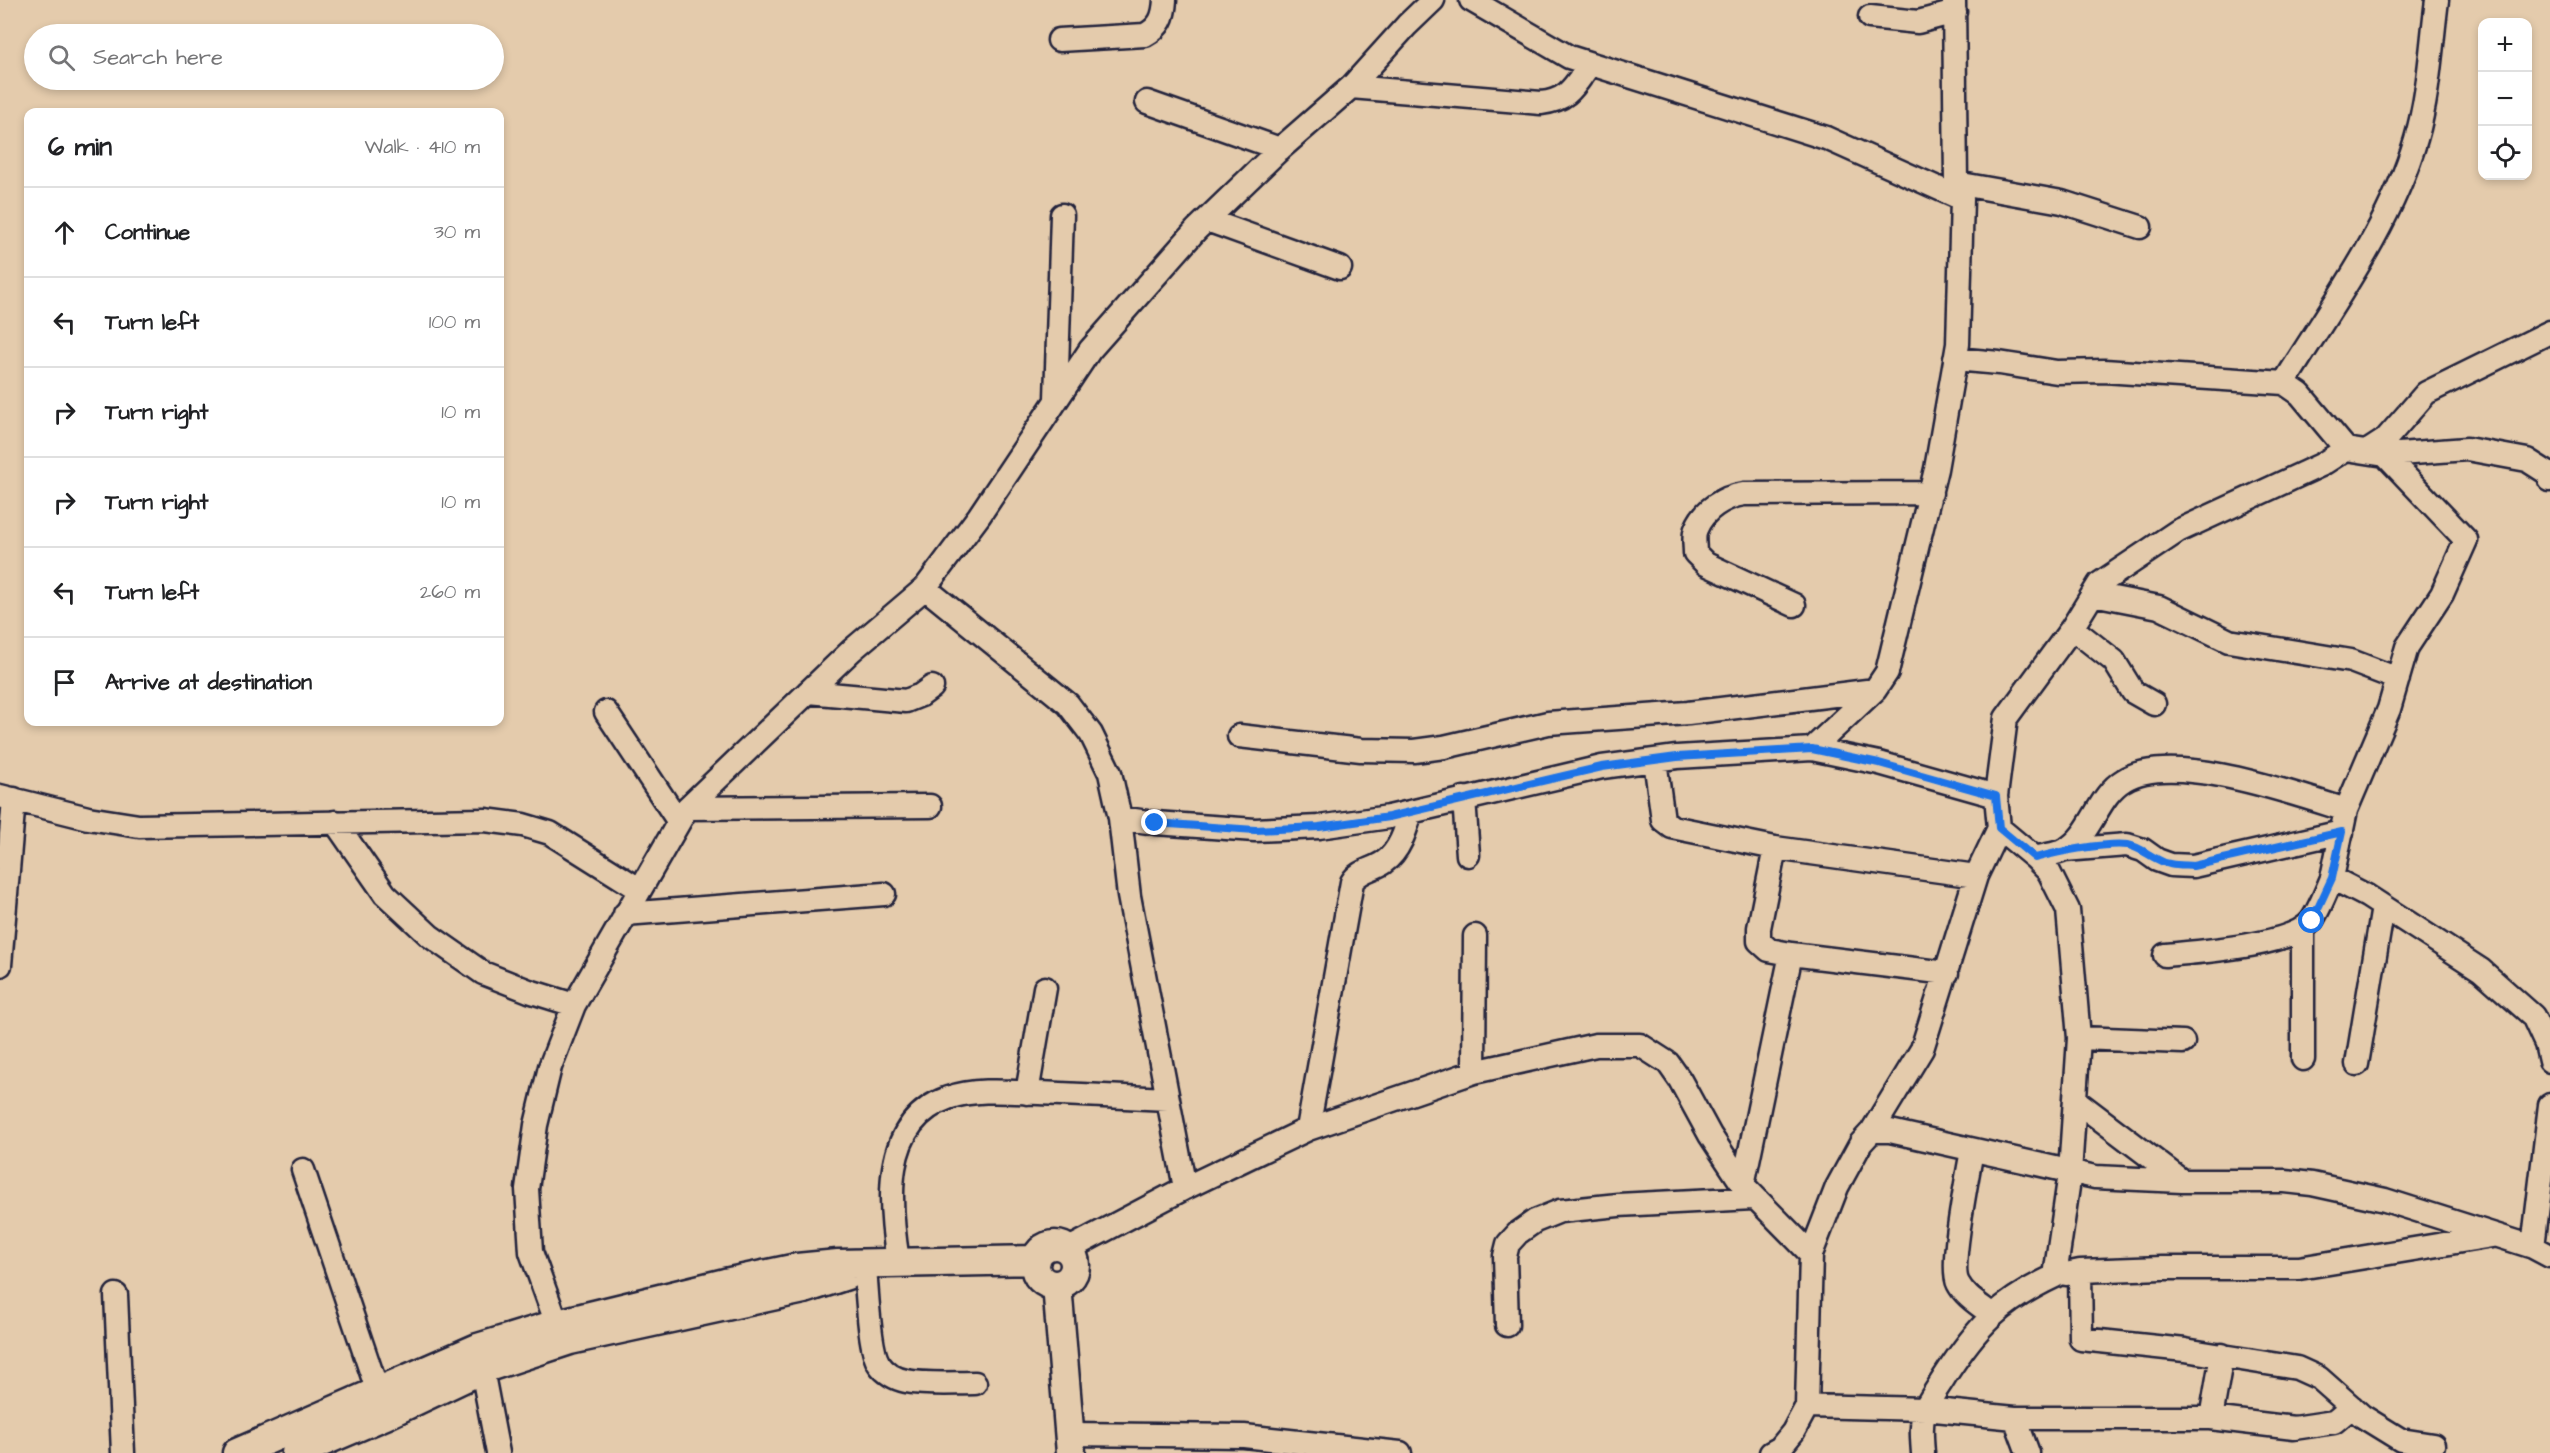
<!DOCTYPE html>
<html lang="en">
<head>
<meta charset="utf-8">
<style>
	:root { --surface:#fff; --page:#f6f6f6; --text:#202124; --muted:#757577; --line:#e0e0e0 }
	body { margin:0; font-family:"Architects Daughter",sans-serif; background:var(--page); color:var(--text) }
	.controls { position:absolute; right:18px; top:18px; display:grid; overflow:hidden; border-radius:12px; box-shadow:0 3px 9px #0003 }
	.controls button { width:54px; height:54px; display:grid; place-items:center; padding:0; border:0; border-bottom:2px solid var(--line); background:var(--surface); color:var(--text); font:30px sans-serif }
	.stop { position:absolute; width:18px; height:18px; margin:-14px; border:4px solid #1a73e8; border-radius:50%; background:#fff }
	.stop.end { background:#1a73e8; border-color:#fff; box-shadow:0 2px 6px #0008 }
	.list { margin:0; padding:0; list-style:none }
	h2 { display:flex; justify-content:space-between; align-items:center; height:78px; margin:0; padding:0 24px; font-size:26px }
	h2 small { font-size:20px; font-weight:400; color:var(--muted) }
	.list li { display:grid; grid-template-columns:39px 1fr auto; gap:18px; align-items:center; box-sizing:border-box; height:90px; padding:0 24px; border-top:2px solid var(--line) }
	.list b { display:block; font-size:22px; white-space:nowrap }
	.list em { font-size:20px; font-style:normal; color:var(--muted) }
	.icon { flex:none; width:33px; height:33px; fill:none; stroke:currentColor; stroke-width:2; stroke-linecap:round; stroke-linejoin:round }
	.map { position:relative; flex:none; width:2550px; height:1453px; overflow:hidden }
	.search { position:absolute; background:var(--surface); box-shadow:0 3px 9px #0003; left:24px; top:24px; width:480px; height:66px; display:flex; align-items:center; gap:15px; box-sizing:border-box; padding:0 21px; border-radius:33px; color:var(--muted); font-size:22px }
	.panel { position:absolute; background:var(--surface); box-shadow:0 3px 9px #0003; left:24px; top:108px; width:480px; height:618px; border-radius:12px }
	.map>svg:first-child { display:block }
</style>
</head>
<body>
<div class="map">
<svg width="2550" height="1453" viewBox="0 0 2550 1453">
	<rect width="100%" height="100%" fill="#e4cbac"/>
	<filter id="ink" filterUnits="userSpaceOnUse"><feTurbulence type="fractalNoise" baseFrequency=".0167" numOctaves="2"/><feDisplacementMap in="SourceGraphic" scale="12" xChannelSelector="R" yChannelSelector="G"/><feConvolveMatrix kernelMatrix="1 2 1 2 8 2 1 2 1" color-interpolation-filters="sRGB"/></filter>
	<g filter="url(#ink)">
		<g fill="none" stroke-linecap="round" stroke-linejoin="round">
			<g stroke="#22223b" stroke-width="27">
				<path id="minor" d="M1471,0L1569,57L1826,138L1962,199
					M1870,17L1918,22L1955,12
					M1059,40L1145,35C1160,27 1164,17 1165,0
					M1351,87L1541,103C1569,100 1574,86 1590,64
					M1147,102L1280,149
					M1956,183L2062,202L2140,227
					M1207,220L1340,268
					M1955,359L1999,363L2057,372L2104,371L2284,383L2300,394L2346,449
					M2284,383C2332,305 2390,228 2416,139C2429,95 2431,46 2437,0
					M1056,398L1062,215
					M2368,451L2385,440L2426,393L2550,332
					M2385,455L2467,449L2527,460L2549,474L2550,480
					M925,588L1068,704L1091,734L1110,773L1120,818L1129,896L1185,1188
					M2093,594L2159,607L2229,641L2351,661L2398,679
					M1794,605L1706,564L1695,553C1695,546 1693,535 1696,529C1704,509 1724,497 1744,494L1931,493
					M2072,628L2114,661L2133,692L2154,704
					M808,692L906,701L921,695L932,687
					M606,712L679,822
					M1239,736L1361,750L1414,751L1444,747L1548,723L1688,713L1875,690
					M1812,749L1875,690L1887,672L1936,469L1958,344L1962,199L1956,183L1954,0
					M1655,760L1663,820L1672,827L1775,848L1976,876
					M0,796L88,818L139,826L485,820L523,825L550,833L639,889
					M1996,796L2006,718L2072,628L2099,584L2178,531L2321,465L2346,449L2385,455L2466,540L2442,594L2407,647L2389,709L2346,810L2332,878L2367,896L2481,970L2533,1016L2546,1044L2550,1061
					M1464,798L1468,855
					M687,808L930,806
					M1120,818L1155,823L1255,830L1319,827L1389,817L1602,767L1677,757L1812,749L1879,763L1996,796L1999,828L1976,876L1922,1049L1872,1131
					M335,822L385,894L430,936L483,973L529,991L574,1005
					M1999,828L2035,858C2044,855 2057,854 2065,850C2092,835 2097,796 2124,780C2172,750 2295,794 2346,810
					M1775,848L1759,928V941L1769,950L1791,954
					M2064,850L2127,845L2143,850L2157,860L2171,865L2193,866L2342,832
					M625,914L884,894
					M2165,955C2197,952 2294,946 2312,920C2320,908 2326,892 2332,878
					M0,965L14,799
					M2079,1038L2183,1042
					M2303,1059V929
					M2357,1064L2383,907
					M1474,1072L1475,936
					M1027,1093L1045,988
					M2075,1100L2182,1181
					M1308,1129L1352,882C1359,870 1373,870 1384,862C1400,851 1406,829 1411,812
					M1972,1150C1968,1174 1949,1267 1958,1283C1965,1297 1980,1305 1992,1315
					M303,1170L383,1407
					M1743,1185L1791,954L1947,973
					M2533,1247L2550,1105
					M1067,1250L1185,1188L1308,1129L1474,1072L1596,1045H1640L1668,1063L1680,1080L1710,1135L1743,1185L1811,1254
					M898,1261C889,1205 880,1122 948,1098C977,1088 1010,1092 1039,1093C1082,1095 1125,1097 1168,1099
					M865,1268C867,1288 869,1350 879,1364C885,1373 896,1379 906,1381C928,1385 953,1383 975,1383
					M2080,1271L2081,1339L2185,1350L2297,1368L2319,1378L2362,1416L2401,1440L2433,1445
					M2066,1274L2080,1271L2162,1268H2299L2492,1236
					M116,1295L123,1453
					M1507,1325L1505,1256L1508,1244L1518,1233L1535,1221L1560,1211L1618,1205L1753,1198
					M562,1338L531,1252L527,1189L536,1125L550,1067L574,1005L687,808L852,650L925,588L979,516L1090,350L1196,230L1280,149L1351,87L1407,25L1433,0
					M479,1354L498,1453
					M1807,1406L1925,1409L2015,1418H2211L2294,1428L2334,1422L2352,1407
					M2015,1418L2028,1453
					M2211,1418L2222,1355
					M1070,1434L1244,1436L1400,1453
					M1771,1453L1780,1448L1793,1432L1807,1406L1811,1254L1837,1187L1861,1143L1872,1131H1890L2095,1177L2182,1181H2285L2312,1184L2385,1200L2533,1247L2550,1256
					M1923,1453C1922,1439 1920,1421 1926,1407C1931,1397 1939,1386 1945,1376C1978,1325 2000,1302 2055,1276L2070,1173L2079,1038L2068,910L2049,872L2035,858"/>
			</g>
			<g stroke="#22223b" stroke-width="33">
				<path id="major" d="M1035 1265a20 20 0 1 1 40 0a20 20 0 1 1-40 0Z
					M1057,1285L1071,1453
					M237,1453L478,1348L557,1324L725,1283L797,1268L838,1264L1036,1260
					M296,1453L385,1415L482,1369L570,1340L804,1289L847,1275"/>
			</g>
			<use href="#minor" stroke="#e4cbac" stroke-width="22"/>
			<use href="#major" stroke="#e4cbac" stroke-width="28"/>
		</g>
	</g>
	<g fill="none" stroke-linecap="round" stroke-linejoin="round" filter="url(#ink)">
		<path stroke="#1a73e8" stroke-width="8" d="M1155,823L1255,830L1319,827L1389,817L1602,767L1677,757L1812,749L1879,763L1996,796L1999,828L2035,858C2057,852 2106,842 2128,845C2139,847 2147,854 2157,859C2168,866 2180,865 2193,866L2342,832L2332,878L2312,921"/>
	</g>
</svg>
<div class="controls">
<button>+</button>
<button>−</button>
<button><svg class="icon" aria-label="locate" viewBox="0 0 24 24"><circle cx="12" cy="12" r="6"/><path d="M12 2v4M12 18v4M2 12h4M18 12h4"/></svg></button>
</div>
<div class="stop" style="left:2312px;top:921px"></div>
<div class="stop end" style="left:1155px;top:823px"></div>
<div class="search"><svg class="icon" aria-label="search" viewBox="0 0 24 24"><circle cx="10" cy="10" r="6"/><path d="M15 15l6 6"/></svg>Search here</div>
<section class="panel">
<h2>6 min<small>Walk · 410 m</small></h2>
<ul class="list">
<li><svg class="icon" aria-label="ahead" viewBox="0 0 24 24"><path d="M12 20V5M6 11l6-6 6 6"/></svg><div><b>Continue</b></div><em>30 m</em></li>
<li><svg class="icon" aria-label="left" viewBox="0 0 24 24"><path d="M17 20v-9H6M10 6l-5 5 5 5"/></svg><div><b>Turn left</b></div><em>100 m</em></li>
<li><svg class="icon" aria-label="right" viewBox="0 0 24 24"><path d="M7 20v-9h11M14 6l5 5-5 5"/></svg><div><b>Turn right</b></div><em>10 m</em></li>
<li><svg class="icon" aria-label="right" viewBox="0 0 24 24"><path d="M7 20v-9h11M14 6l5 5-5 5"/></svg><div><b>Turn right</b></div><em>10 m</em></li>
<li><svg class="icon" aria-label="left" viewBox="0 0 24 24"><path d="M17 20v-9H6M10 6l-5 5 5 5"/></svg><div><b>Turn left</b></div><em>260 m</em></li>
<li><svg class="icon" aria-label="arrive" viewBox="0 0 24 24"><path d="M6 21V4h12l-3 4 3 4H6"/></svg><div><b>Arrive at destination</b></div></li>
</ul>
</section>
</div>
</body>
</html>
